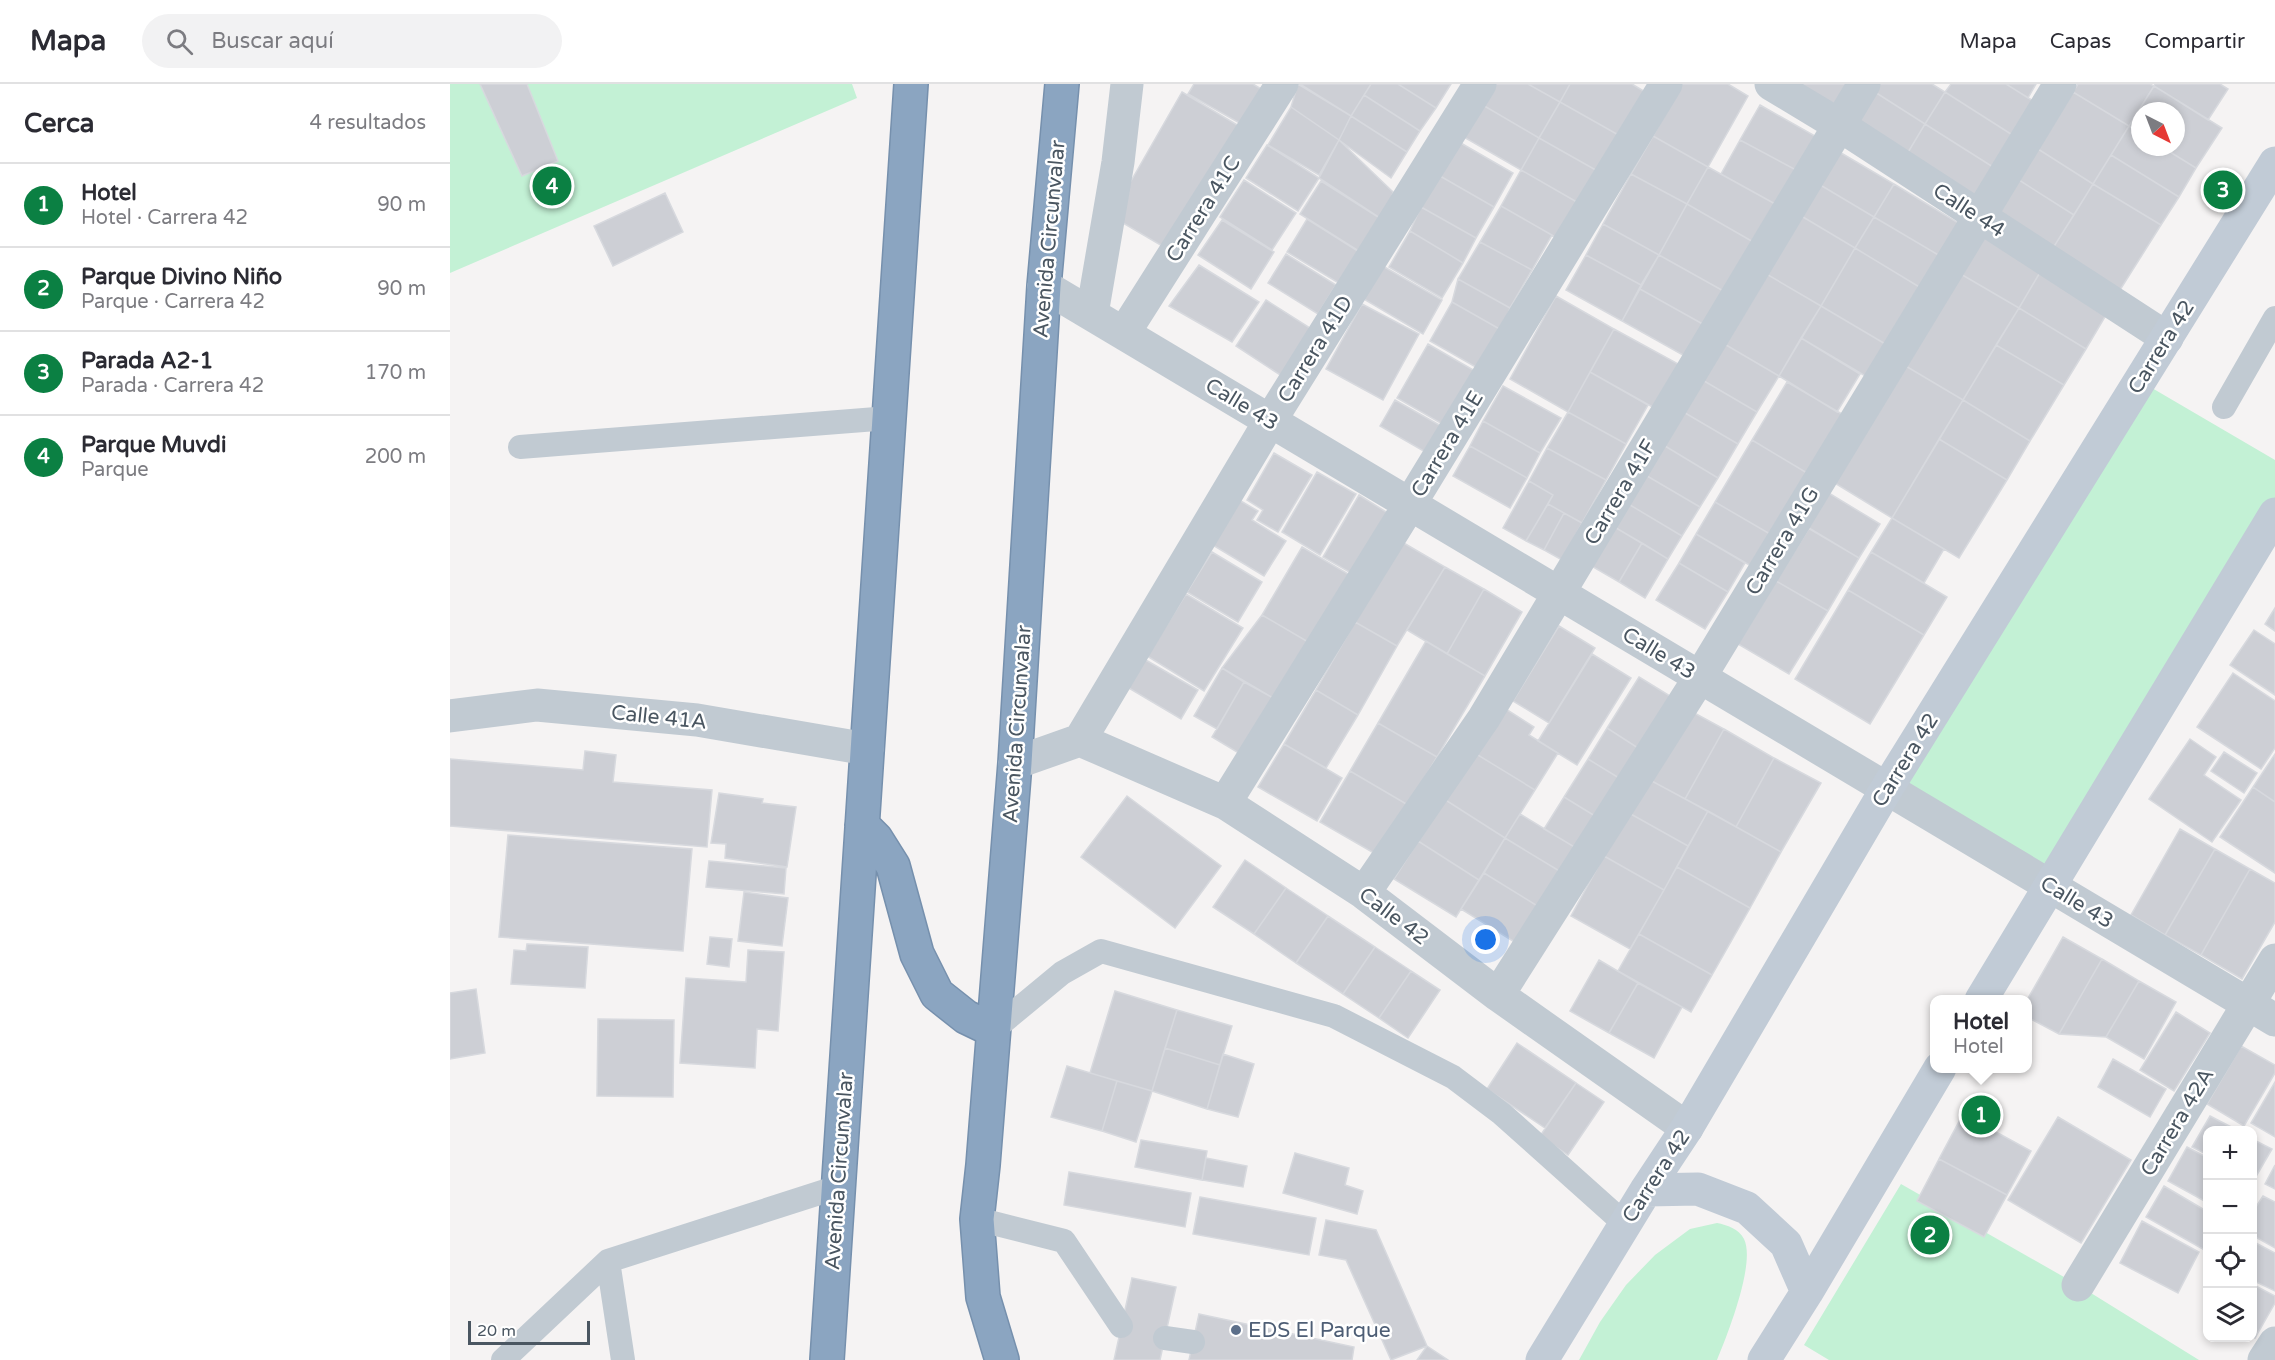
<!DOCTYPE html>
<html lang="es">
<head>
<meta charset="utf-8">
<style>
	:root { --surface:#fff; --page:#f2f2f3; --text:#2b2b33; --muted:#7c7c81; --line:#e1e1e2; --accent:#0b8043 }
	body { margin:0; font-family:"Varela Round",sans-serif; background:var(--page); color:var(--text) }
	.controls { position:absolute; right:18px; bottom:18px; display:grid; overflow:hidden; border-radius:12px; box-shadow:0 3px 9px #0003 }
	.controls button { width:54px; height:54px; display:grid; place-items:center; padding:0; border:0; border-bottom:2px solid var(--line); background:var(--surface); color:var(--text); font:30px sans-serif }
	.compass { position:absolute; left:1681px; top:18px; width:54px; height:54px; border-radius:50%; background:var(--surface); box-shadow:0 3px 9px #0003; rotate:138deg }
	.scale { position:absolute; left:18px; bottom:15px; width:122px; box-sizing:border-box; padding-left:6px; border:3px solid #4a5661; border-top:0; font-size:16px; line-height:21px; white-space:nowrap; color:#4a5661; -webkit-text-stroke:4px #fff; paint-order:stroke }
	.you { position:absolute; left:1036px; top:856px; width:21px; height:21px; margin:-15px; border:4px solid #fff; border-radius:50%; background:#1a73e8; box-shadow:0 0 0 9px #1a73e833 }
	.badge { display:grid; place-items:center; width:39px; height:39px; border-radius:50%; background:var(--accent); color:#fff; font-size:20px; font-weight:700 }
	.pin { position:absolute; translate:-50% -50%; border:3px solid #fff; box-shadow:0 2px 6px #0006 }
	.popup { position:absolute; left:1480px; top:911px; width:102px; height:78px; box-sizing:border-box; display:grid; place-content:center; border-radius:12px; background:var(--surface); filter:drop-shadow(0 2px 4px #0005); font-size:20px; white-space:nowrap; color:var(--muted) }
	.popup b { font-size:22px; color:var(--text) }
	.popup::after { content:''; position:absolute; left:50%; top:100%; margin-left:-12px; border:12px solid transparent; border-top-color:var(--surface) }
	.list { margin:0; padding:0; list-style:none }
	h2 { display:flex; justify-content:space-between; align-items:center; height:78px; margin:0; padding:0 24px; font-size:26px }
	h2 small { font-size:20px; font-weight:400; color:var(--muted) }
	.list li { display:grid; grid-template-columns:39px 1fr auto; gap:18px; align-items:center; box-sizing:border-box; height:84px; padding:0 24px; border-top:2px solid var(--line) }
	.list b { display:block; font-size:22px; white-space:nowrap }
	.list p { margin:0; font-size:20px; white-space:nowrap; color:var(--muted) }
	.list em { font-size:20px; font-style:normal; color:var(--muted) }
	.icon { flex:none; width:33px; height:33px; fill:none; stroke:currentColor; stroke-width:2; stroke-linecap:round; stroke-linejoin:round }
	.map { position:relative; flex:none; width:1825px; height:1276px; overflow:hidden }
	header { display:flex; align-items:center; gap:36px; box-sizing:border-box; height:84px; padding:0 30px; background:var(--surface); border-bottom:2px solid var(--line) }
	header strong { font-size:28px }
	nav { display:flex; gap:33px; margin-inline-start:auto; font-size:21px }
	.search { width:420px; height:54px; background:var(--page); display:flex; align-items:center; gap:15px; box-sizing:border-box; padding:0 21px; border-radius:33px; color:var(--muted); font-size:22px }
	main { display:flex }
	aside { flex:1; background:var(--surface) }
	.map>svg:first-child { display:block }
</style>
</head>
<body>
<header>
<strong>Mapa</strong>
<div class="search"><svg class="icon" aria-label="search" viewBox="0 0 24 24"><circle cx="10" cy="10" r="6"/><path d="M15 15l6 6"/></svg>Buscar aquí</div>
<nav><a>Mapa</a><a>Capas</a><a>Compartir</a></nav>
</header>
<main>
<aside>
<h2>Cerca<small>4 resultados</small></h2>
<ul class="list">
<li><span class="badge">1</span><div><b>Hotel</b><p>Hotel · Carrera 42</p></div><em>90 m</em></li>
<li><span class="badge">2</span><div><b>Parque Divino Niño</b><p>Parque · Carrera 42</p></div><em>90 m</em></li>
<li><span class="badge">3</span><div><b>Parada A2-1</b><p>Parada · Carrera 42</p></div><em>170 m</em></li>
<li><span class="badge">4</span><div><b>Parque Muvdi</b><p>Parque</p></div><em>200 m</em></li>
</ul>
</aside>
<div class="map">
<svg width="1825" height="1276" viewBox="0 0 1825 1276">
	<rect width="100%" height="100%" fill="#f5f3f3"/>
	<path fill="#c3f1d5" d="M0,0H402L407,14L0,189Z
		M1690,297L1825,376V430L1599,801L1437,704Z
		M1451,1100L1628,1201L1749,1276H1379L1354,1261Z
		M1267,1139C1277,1141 1289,1145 1294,1155C1306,1179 1277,1252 1267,1276H1129L1150,1238L1176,1201L1205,1171L1240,1145Z"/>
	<path fill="#cdcfd5" stroke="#d7d9de" stroke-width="1.5" d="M30,0H77L108,77L72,92Z
		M744,0H803L813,6L793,41L738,10Z
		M848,0L901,32L889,56L841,23Z
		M850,0H921L901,32Z
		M921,0H948L986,24L970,47L914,11Z
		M948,0H1001L986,24Z
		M1042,0H1078L1110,18L1089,54L1031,20Z
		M1078,0H1120L1110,18Z
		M1120,0H1182L1197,9L1172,53L1110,18Z
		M1232,0H1278L1298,12L1258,83L1203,52Z
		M1342,0H1397L1383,24Z
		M1418,0H1482L1495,8L1475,40L1417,3Z
		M1501,0H1556L1585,18L1564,52L1495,8Z
		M1556,0H1586L1578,14Z
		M1628,0H1700L1704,2L1679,42L1623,8Z
		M1705,0H1770L1778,5L1758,36L1704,2Z
		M1704,2L1772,44L1746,84L1712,63H1726V27H1690V49L1679,42Z
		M1417,3L1475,40L1454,75L1395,38Z
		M732,8L789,42L719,166L661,132Z
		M1495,8L1564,52L1543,83L1475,40Z
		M1623,8L1679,42L1643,100L1588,65Z
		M914,11L970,47L957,68L901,32Z
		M1110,18L1172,53L1151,89L1089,54Z
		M1031,20L1089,54L1071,86L1012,52Z
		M1310,21L1365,52L1346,86L1290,56Z
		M841,23L889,56L869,91L818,61Z
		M901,32L957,68L941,94L889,56Z
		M1475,40L1543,83L1522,118L1454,75Z
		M1679,42L1690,49V63H1712L1746,84L1729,113L1661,71Z
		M1203,52L1258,83L1237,120L1181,90Z
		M1089,54L1151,89L1132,121L1071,86Z
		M889,56L943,108L936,138L869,94Z
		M1290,56L1346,86L1327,121L1271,90Z
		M1009,58L1063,89L1044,123L990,92Z
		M817,61L869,94L848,127L796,94Z
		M1588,65L1643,100L1624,131L1569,96Z
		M1386,66L1444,100L1424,133L1367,99Z
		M1661,71L1729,113L1711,141L1643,100Z
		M1258,83L1327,121L1305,159L1237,120Z
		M1071,86L1132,121L1112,157L1051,122Z
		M1181,90L1237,120L1209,171L1153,140Z
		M990,92L1044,123L1026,154L971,123Z
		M794,96L846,129L822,166L770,133Z
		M1569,96L1624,131L1603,164L1548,130Z
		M871,97L936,138L915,171L850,130Z
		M1367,99L1424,133L1405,164L1348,130Z
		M1444,100L1510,140L1490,172L1424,133Z
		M1643,100L1711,141L1670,206L1603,164Z
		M215,109L233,148L163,182L144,142Z
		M1237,120L1305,159L1277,209L1209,171Z
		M1051,122L1102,151L1082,186L1030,158Z
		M971,123L1026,154L1013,179L960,147Z
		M1348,130L1405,164L1371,222L1313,188Z
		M1424,133L1490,172L1471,204L1405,164Z
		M857,135L911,169L892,201L837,168Z
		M772,136L824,168L801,205L748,171Z
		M1153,140L1209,171L1191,201L1136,171Z
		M960,147L1013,179L992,214L939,183Z
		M1532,150L1592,185L1569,224L1509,189Z
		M1030,158L1082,186L1060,224L1008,195Z
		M1405,164L1471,204L1437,261L1371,222Z
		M836,170L886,201L868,230L818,199Z
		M1136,171L1191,201L1172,237L1116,206Z
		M1209,171L1277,209L1258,243L1190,205Z
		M749,181L809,218L782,258L719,222Z
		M931,181L992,216L973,250L912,214Z
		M1592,185L1659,226L1636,265L1569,224Z
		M1313,188L1371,222L1329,292L1271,258Z
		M1509,189L1569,224L1513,316L1454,281Z
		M1008,195L1060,224L1053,247L1002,218Z
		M1190,205L1258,243L1240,275L1172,237Z
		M1106,212L1164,245L1118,328L1060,295Z
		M816,216L871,251L841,298L786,262Z
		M1002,218L1053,247L1031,286L980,257Z
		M912,220L969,250L933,316L876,285Z
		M1371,222L1437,261L1417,293L1351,254Z
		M1569,224L1636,265L1614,301L1546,261Z
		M1164,245L1230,281L1206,325L1140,288Z
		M1351,254L1410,290L1387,328L1329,292Z
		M1271,258L1329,292L1307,328L1249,294Z
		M978,260L1032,291L1001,345L947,314Z
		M1546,261L1614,301L1580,357L1513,316Z
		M1454,281L1513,316L1442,434L1383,398Z
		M1140,288L1198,321L1176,360L1118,328Z
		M1249,294L1307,328L1288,360L1230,326Z
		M1337,298L1392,330L1357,389L1302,356Z
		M1053,302L1111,334L1090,369L1033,337Z
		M945,316L1000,347L984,373L930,342Z
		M1513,316L1580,357L1557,396L1489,355Z
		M1230,326L1288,360L1268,394L1210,359Z
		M1118,328L1176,360L1156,396L1097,364Z
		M1033,337L1090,369L1077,394L1020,362Z
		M1489,355L1557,396L1509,474L1442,434Z
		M1302,356L1357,389L1320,450L1265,418Z
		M1210,359L1268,394L1250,423L1192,389Z
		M1020,362L1077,394L1060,424L1003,392Z
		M1097,364L1156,396L1132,439L1098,420L1103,411L1079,397Z
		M824,369L862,391L828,448L807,436L813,426L797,416Z
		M867,388L906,410L870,471L832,448Z
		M1192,389L1250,423L1232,452L1175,418Z
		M1079,397L1103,411L1076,457L1053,444Z
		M1372,405L1430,440L1409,474L1351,440Z
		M909,411L941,431L908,493L873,473Z
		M789,416L808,427L802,436L836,457L814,492L761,460Z
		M1175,418L1232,452L1218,475L1161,441Z
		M1265,418L1320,450L1301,482L1246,450Z
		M1098,420L1114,429L1094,466L1076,457Z
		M1114,429L1132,439L1112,476L1094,466Z
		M1442,434L1494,465L1474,499L1421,468Z
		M1161,441L1192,459L1169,498L1138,480Z
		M1359,444L1409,474L1378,527L1326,497Z
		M1246,450L1295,479L1278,508L1229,479Z
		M952,458L995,483L947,562L905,538Z
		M1192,459L1218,475L1195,514L1169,498Z
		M852,463L905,494L865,562L812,531Z
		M762,468L812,498L788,538L737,508Z
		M1421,468L1497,513L1474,551L1398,506Z
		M1229,479L1278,508L1255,545L1206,516Z
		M995,483L1034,505L997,570L957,546Z
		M1326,497L1378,527L1339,590L1288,560Z
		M1034,505L1072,528L1035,592L997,570Z
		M1398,506L1474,551L1420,640L1345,595Z
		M736,510L793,544L754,607L697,572Z
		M1825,524V547L1815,540Z
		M812,531L865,562L825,615L772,584Z
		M905,538L947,562L908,631L866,606Z
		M1109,542L1145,564L1099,639L1063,617Z
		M1804,546L1825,560V611L1780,581Z
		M976,557L1035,592L987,673L928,639Z
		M1142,570L1181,594L1127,681L1088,657Z
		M694,575L748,606L731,635L677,603Z
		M772,584L794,598L767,645L744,632Z
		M1783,589L1825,617V664L1811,685L1747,643Z
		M1189,593L1220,612L1188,664L1157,644Z
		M794,598L825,615L792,671L762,653Z
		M866,606L908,631L876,684L834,660Z
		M1051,622L1084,643L1079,651L1108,669L1085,706L1023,668Z
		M1237,625L1274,645L1235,715L1198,695Z
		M928,639L987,673L958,721L900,687Z
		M1157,644L1188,664L1169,694L1138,675Z
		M1274,645L1324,674L1286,743L1235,715Z
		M1740,655L1766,673L1754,691L1791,716L1762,758L1699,715Z
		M834,660L892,694L867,737L808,703Z
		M135,667L166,671L163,698L262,706L257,763L0,742V675L133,686Z
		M1023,668L1085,706L1055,754L994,715Z
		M1774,668L1807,689L1794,709L1761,687Z
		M1825,670V718L1803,703Z
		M1324,674L1371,699L1331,768L1286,743Z
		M1138,675L1169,694L1145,732L1114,713Z
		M900,687L958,721L929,772L870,738Z
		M1198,695L1258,727L1238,762L1179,729Z
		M1803,703L1825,718V789L1770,753Z
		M269,709L313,715L312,719L346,723L337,783L275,774L276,760L261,759Z
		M677,712L771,782L725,844L631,773Z
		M1114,713L1145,732L1126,764L1094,745Z
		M994,715L1055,754L1029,796L968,757Z
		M1258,727L1331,768L1300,824L1227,783Z
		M1179,729L1238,762L1214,806L1154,772Z
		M1070,730L1126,764L1111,788L1055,754Z
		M1730,745L1765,765L1715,851L1681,831Z
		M58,751L242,765L233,867L49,853Z
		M1055,754L1111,788L1089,823L1034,789Z
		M968,757L1029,796L1006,833L944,795Z
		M1765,765L1800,785L1751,871L1715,851Z
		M1154,772L1214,806L1180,865L1121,832Z
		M795,776L836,804L804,850L763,823Z
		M259,777L336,784L334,810L256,803Z
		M1227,783L1300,824L1262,891L1189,850Z
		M1800,785L1825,799V838L1792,895L1751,871Z
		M1034,789L1089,823L1066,859L1011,825Z
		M836,804L878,832L846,879L804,850Z
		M294,808L338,814L332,862L288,857Z
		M878,832L925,863L893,910L846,879Z
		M1189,850L1262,891L1241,928L1168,887Z
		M260,853L282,855L279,883L257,880Z
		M1613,853L1652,875L1609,950L1577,933V916Z
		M77,860L138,863L135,904L61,900L64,866L76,867Z
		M925,863L961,887L929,934L893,910Z
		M298,866L334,868L328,947L307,945L305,984L230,979L236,894L296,898Z
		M1652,875L1689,897L1656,953L1609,950Z
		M1149,876L1188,899L1159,949L1120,927Z
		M961,887L990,906L958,954L929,934Z
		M1689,897L1726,918L1694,975L1656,953Z
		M1188,899L1232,923L1204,974L1159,949Z
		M26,905L35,969L0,975V909Z
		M665,907L727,926L702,1007L640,989Z
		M727,926L782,942L770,981L715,964Z
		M1726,928L1760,949L1724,1007L1690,986Z
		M148,935L224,936L223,1013L147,1012Z
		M1067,959L1126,999L1095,1044L1037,1005Z
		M1791,962L1825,981V989L1794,1042L1757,1020Z
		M715,964L770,981L757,1025L702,1007Z
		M773,970L804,980L788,1033L757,1025Z
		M1663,975L1716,1005L1700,1033L1648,1003Z
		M617,982L667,997L652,1047L601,1033Z
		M667,997L702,1007L686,1058L652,1047Z
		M1825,998V1053L1801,1039Z
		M1126,999L1154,1018L1118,1071L1090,1052Z
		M1513,1030L1581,1067L1557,1111L1489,1075Z
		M1760,1032L1787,1046H1758V1071L1742,1063Z
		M1608,1033L1681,1076L1631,1159L1558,1116Z
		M1802,1055L1822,1065L1804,1096L1802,1095Z
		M691,1056L757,1067L752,1096L685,1083Z
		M1737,1063L1758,1074V1119L1718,1097Z
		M845,1069L899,1084L895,1101L913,1107L907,1130L833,1109Z
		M756,1074L797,1082L793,1103L752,1096Z
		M1489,1075L1557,1111L1534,1153L1467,1117Z
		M1825,1081V1105L1815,1100Z
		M619,1088L741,1109L735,1143L614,1121Z
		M1714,1102L1758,1128V1168L1696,1133Z
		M1813,1112L1825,1118V1164L1802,1151V1129Z
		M750,1113L866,1134L859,1171L743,1150Z
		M876,1136L926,1146L977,1262L941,1276L896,1176L869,1171Z
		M1692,1137L1749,1168L1728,1209L1670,1179Z
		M1802,1157L1825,1169V1207L1802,1196Z
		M682,1194L726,1203L710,1276H664Z
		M1802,1200L1825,1212V1219L1805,1254L1802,1253Z
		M749,1230L904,1263L902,1276H739Z
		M977,1262L998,1276H967Z"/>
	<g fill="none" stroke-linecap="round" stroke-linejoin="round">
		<g stroke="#7690ad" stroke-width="36">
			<path id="highway" d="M412,741L426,755L443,782L467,870L487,910L516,933L543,946
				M377,1276L461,0
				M552,1276L533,1213L527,1135L533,1081L565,679L594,202L612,0"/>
		</g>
		<path stroke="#c1cad2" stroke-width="24" d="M1774,323L1825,234
			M70,363L439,334
			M543,946L612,889L651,867L884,932L1003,993L1052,1030L1175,1140
			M527,1135L614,1157L671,1242
			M158,1177L173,1276
			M715,1254L743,1258
			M53,1276L158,1177L388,1103"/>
		<path stroke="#c1cad2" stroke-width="33" d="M1321,0L1389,41L1717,254
			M594,202L1825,936
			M642,230L668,78L677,0
			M674,249L832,0
			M0,632L87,621L247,636L417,665
			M630,656L820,337L1030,0
			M630,656L775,719L914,809L1048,911L1237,1044
			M565,679L630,656
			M775,719L960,420L1216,0
			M914,809L1034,634L1414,0
			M1048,911L1250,593L1610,0
			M1628,1201L1825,876
			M1814,1276L1825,1259"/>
		<path stroke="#c1cbd6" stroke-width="33" d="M1531,916L1825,430
			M1196,1106L1248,1105L1297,1124L1336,1160L1357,1208
			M1092,1276L1196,1106L1237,1044L1437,704L1825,79
			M1314,1276L1357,1208L1490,984"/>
		<use href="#highway" stroke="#8ba5c1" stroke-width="33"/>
	</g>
	<circle fill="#5c6f8a" stroke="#fff" stroke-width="2" cx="786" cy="1246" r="6"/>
	<g text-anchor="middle" stroke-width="5" stroke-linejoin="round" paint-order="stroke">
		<g font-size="21" fill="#4a5661" stroke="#fff">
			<text transform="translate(753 125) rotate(-58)" y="7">Carrera 41C</text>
			<text transform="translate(1519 126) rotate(33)" y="7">Calle 44</text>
			<text transform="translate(599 155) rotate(-85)" y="7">Avenida Circunvalar</text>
			<text transform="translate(1711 263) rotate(-58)" y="7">Carrera 42</text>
			<text transform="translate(865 265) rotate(-58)" y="7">Carrera 41D</text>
			<text transform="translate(792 320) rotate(31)" y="7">Calle 43</text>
			<text transform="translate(997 360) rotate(-59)" y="7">Carrera 41E</text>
			<text transform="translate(1170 408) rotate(-59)" y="7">Carrera 41F</text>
			<text transform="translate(1332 457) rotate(-59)" y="7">Carrera 41G</text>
			<text transform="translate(1209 569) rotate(31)" y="7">Calle 43</text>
			<text transform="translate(209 633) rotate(6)" y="7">Calle 41A</text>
			<text transform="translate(567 640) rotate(-86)" y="7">Avenida Circunvalar</text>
			<text transform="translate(1455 676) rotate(-58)" y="7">Carrera 42</text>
			<text transform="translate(1627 818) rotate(31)" y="7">Calle 43</text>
			<text transform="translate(944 832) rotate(37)" y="7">Calle 42</text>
			<text transform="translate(1727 1038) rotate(-59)" y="7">Carrera 42A</text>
			<text transform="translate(389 1087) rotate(-86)" y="7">Avenida Circunvalar</text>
			<text transform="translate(1206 1092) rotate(-57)" y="7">Carrera 42</text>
		</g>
		<g font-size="21" fill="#4e5e75" stroke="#fff" text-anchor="start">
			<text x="798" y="1253">EDS El Parque</text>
		</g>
	</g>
</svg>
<div class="controls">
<button>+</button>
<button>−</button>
<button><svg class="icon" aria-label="locate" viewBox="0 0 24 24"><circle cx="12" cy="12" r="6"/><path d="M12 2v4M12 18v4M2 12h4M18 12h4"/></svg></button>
<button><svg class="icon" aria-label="layers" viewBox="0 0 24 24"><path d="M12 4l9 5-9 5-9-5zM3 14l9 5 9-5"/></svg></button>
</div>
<svg class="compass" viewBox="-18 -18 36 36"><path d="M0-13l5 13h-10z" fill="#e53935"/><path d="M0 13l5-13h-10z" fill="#7c7c81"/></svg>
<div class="scale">20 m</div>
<div class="you"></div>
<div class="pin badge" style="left:1531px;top:1031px">1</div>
<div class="popup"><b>Hotel</b>Hotel</div>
<div class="pin badge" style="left:1480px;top:1151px">2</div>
<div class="pin badge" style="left:1773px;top:106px">3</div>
<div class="pin badge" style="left:102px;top:102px">4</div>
</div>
</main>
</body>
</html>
